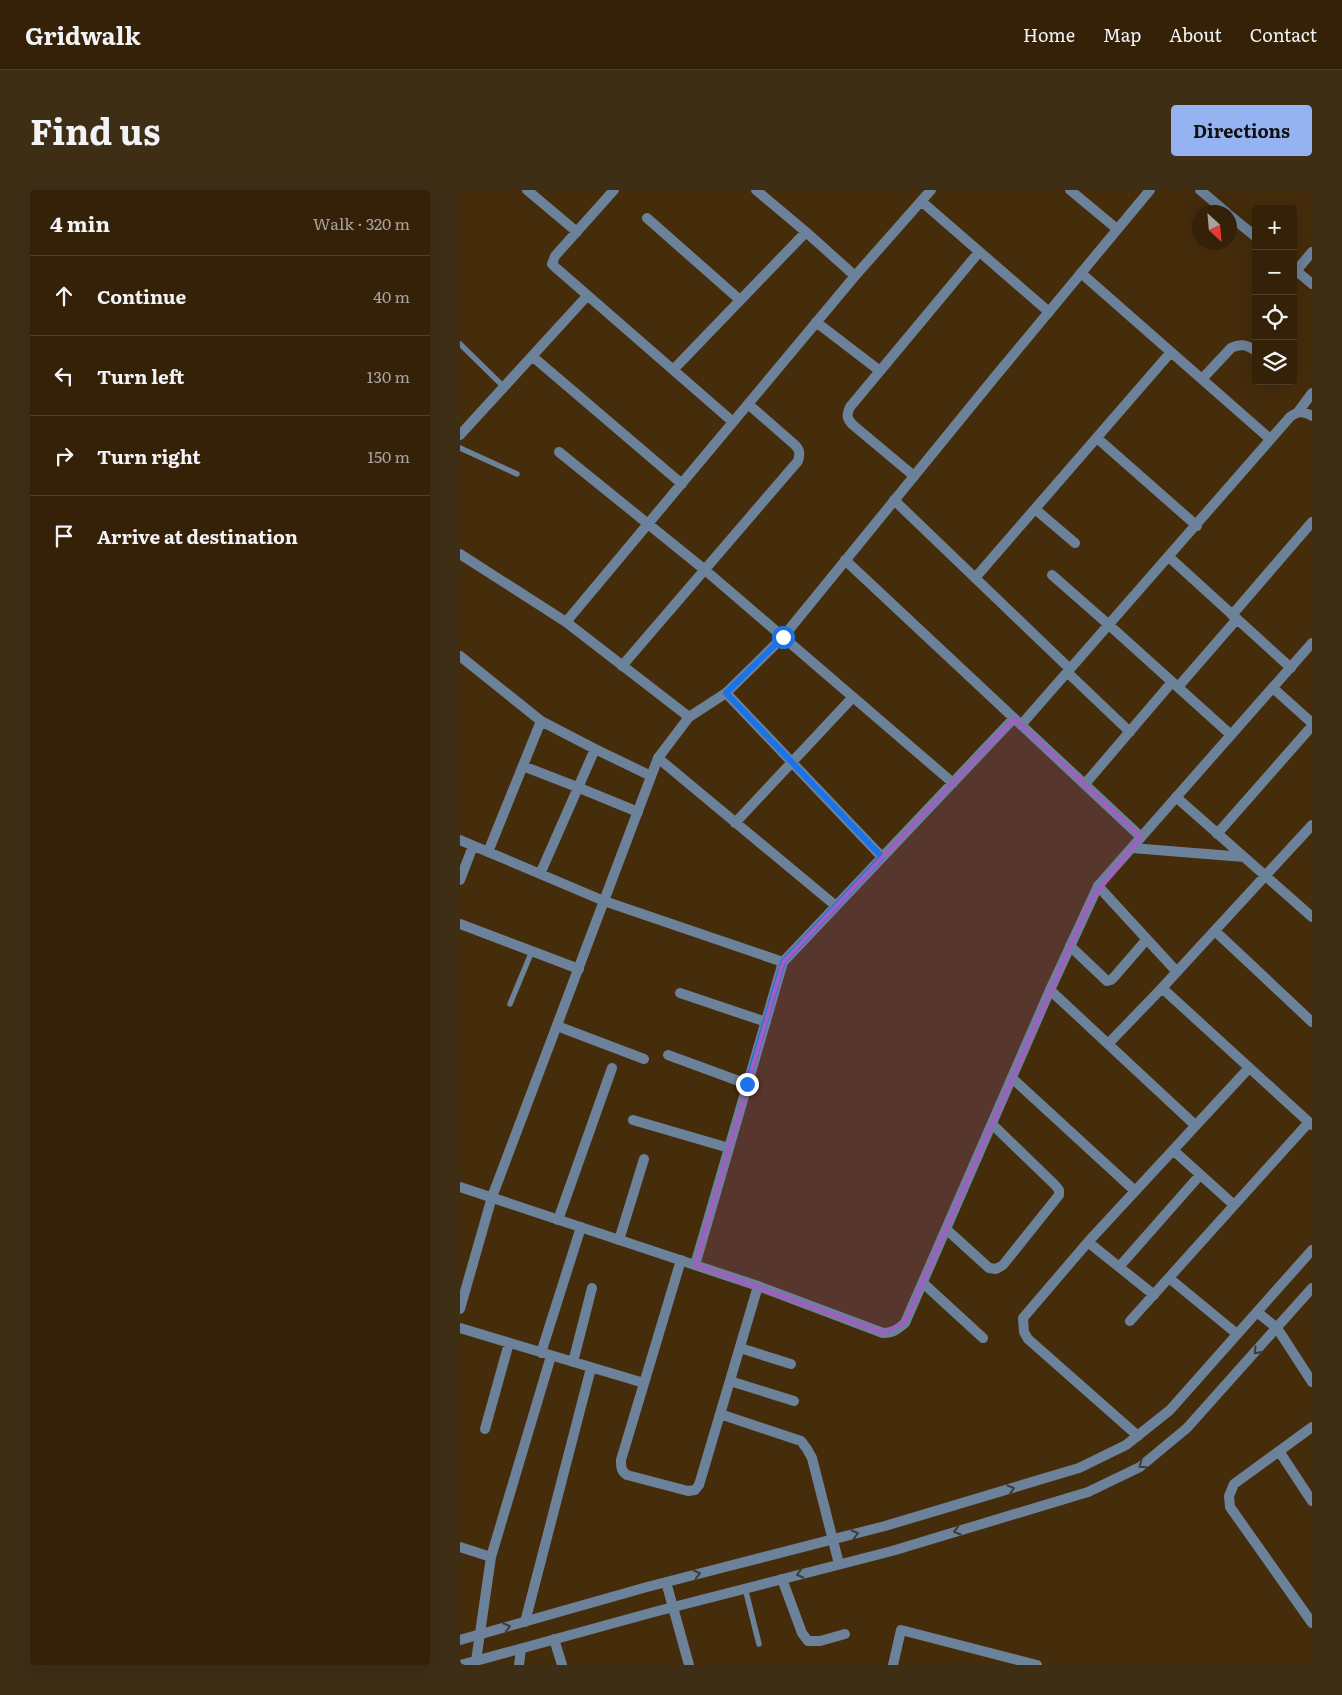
<!DOCTYPE html>
<html lang="en">
<head>
<meta charset="utf-8">
<style>
	:root { --surface:#342108; --page:#3f2e16; --text:#f1f3f6; --muted:#a9a39c; --line:#4e3e29; --accent:#95b2f1 }
	body { margin:0; font-family:Literata,serif; background:var(--page); color:var(--text) }
	.controls { position:absolute; right:15px; top:15px; display:grid; overflow:hidden; border-radius:5px; box-shadow:0 5px 20px #0002 }
	.controls button { width:45px; height:45px; display:grid; place-items:center; padding:0; border:0; border-bottom:1px solid var(--line); background:var(--surface); color:var(--text); font:25px sans-serif }
	.compass { position:absolute; left:732px; top:15px; width:45px; height:45px; border-radius:50%; background:var(--surface); box-shadow:0 5px 20px #0002; rotate:154deg }
	.stop { position:absolute; width:15px; height:15px; margin:-11px; border:4px solid #1a73e8; border-radius:50%; background:#fff }
	.stop.end { background:#1a73e8; border-color:#fff; box-shadow:0 1px 5px #0008 }
	.list { margin:0; padding:0; list-style:none }
	h2 { display:flex; justify-content:space-between; align-items:center; height:65px; margin:0; padding:0 20px; font-size:21px }
	h2 small { font-size:16px; font-weight:400; color:var(--muted) }
	.list li { display:grid; grid-template-columns:32px 1fr auto; gap:15px; align-items:center; box-sizing:border-box; height:80px; padding:0 20px; border-top:1px solid var(--line) }
	.list b { display:block; font-size:19px; white-space:nowrap }
	.list em { font-size:16px; font-style:normal; color:var(--muted) }
	.icon { flex:none; width:28px; height:28px; fill:none; stroke:currentColor; stroke-width:2; stroke-linecap:round; stroke-linejoin:round }
	.map { position:relative; flex:none; width:852px; height:1475px; overflow:hidden; border-radius:5px }
	header { display:flex; align-items:center; gap:30px; box-sizing:border-box; height:70px; padding:0 25px; background:var(--surface); border-bottom:1px solid var(--line) }
	header strong { font-size:24px }
	nav { display:flex; gap:28px; margin-inline-start:auto; font-size:18px }
	.intro { display:flex; align-items:center; justify-content:space-between; box-sizing:border-box; height:120px; padding:0 30px }
	h1 { margin:0; font-size:35px }
	.button { padding:12px 22px; border-radius:5px; background:var(--accent); color:#111; font-size:18px; font-weight:700 }
	main { display:flex; gap:30px; padding:0 30px }
	aside { flex:1; background:var(--surface); border-radius:5px; box-shadow:0 5px 20px #0002 }
	.map>svg:first-child { display:block }
</style>
</head>
<body>
<header>
<strong>Gridwalk</strong>
<nav><a>Home</a><a>Map</a><a>About</a><a>Contact</a></nav>
</header>
<div class="intro"><h1>Find us</h1><a class="button">Directions</a></div>
<main>
<aside>
<h2>4 min<small>Walk · 320 m</small></h2>
<ul class="list">
<li><svg class="icon" aria-label="ahead" viewBox="0 0 24 24"><path d="M12 20V5M6 11l6-6 6 6"/></svg><div><b>Continue</b></div><em>40 m</em></li>
<li><svg class="icon" aria-label="left" viewBox="0 0 24 24"><path d="M17 20v-9H6M10 6l-5 5 5 5"/></svg><div><b>Turn left</b></div><em>130 m</em></li>
<li><svg class="icon" aria-label="right" viewBox="0 0 24 24"><path d="M7 20v-9h11M14 6l5 5-5 5"/></svg><div><b>Turn right</b></div><em>150 m</em></li>
<li><svg class="icon" aria-label="arrive" viewBox="0 0 24 24"><path d="M6 21V4h12l-3 4 3 4H6"/></svg><div><b>Arrive at destination</b></div></li>
</ul>
</aside>
<div class="map">
<svg width="852" height="1475" viewBox="0 0 852 1475">
	<rect width="100%" height="100%" fill="#452c0b"/>
	<g fill="none" stroke-linecap="round" stroke-linejoin="round">
		<path stroke="#6b829a" stroke-width="5.5" d="M0,154L44,197
			M0,258L57,284
			M50,814L72,761
			M285,1398L299,1454"/>
		<path stroke="#6b829a" stroke-width="10" d="M67,0L117,42
			M154,0L95,66L92,74L95,77L273,232
			M296,0L346,42L395,86
			M610,0L657,39
			M461,11L589,122
			M187,28L280,110
			M836,81L852,62
			M621,83L810,249
			M356,132L420,181
			M72,166L222,294
			M213,180L346,42
			M742,189L771,158C781,153 787,155 796,161
			M838,222L852,203
			M0,245L127,106
			M637,248L737,336
			M99,262L245,380L493,593
			M454,286L393,235C387,229 386,225 390,217L519,62
			M434,310L610,479
			M575,319L615,353
			M709,367L831,478
			M385,370L681,647
			M592,385L649,435L771,545
			M515,388L711,162
			M772,425L852,332
			M106,432L395,86L471,0
			M0,466L81,531L135,559L191,586
			M162,476L338,271C340,264 340,260 335,255L288,214
			M607,482L670,542
			M718,497L777,429
			M813,498L852,533
			M266,503L422,667
			M561,535L830,227C838,221 843,221 852,226
			M198,568L376,716
			M63,576L117,597L178,622
			M625,594L712,492
			M716,607L852,727
			M275,633L393,507
			M757,644L852,536
			M0,650L144,711L323,772
			M672,658L784,667
			M28,662L81,531
			M80,684L135,559
			M0,690L13,656
			M638,696L717,782
			M0,734L119,779
			M755,741L852,832
			M610,756L647,791L651,790L655,786L687,749
			M702,798L852,935
			M590,800L735,935
			M220,803L306,832
			M97,836L184,869
			M648,854L702,798L852,635
			M208,865L287,894
			M552,888L675,1001
			M173,930L269,958
			M713,960L774,1015
			M98,1030L152,878
			M486,1039L529,1078L536,1079L543,1075L599,1005V1000L595,995L532,934
			M159,1050L184,969
			M628,1052L694,1105
			M221,1070L161,1270C161,1277 161,1281 167,1285L228,1301L235,1300L239,1295L298,1096
			M235,1075L323,772L554,528
			M659,1077L740,985
			M709,1088L777,1144
			M463,1093L523,1148
			M0,1119L32,1007
			M797,1122L817,1138L852,1192
			M670,1131L849,932
			M0,1138L184,1193
			M280,1158L331,1174
			M81,1163L121,1037
			M113,1172L132,1098
			M270,1191L334,1211
			M260,1224L341,1251L347,1259L352,1268L379,1374
			M852,1237L774,1294L769,1306L770,1317L852,1433
			M25,1239L49,1153
			M678,1246L568,1149L564,1142L563,1128L628,1052L789,878
			M819,1261L852,1311
			M0,1357L31,1367
			M322,1389L342,1443L348,1451H360L385,1444
			M65,1432L131,1178
			M94,1449L102,1475
			M16,1471L31,1367L91,1166
			M59,1475L61,1459
			M433,1475L441,1440L577,1475"/>
		<path stroke="#6b829a" stroke-width="10" d="M740,0L766,22
			M769,25L796,47
			M833,78L852,94
			M0,364L106,432L229,527
			M0,997L298,1096L423,1143C433,1143 438,1139 445,1133L590,800L638,696L852,453
			M32,1007L198,568L229,527L266,503L323,447L534,188L690,0
			M206,1392L229,1475
			M0,1450L187,1397L425,1336L619,1278L666,1255L710,1220L852,1060
			M1,1475L194,1422L432,1361L628,1302L680,1277L727,1238L852,1098"/>
	</g>
	<defs><path id="oneway-chevron" d="M-2-3.5L2.5 0L-2 3.5" fill="none" stroke-width="1.6" stroke-linecap="round" stroke-linejoin="round" transform="scale(1.25)"/></defs>
	<g stroke="#3f3b36">
		<use href="#oneway-chevron" transform="translate(797 1161) rotate(132)"/>
		<use href="#oneway-chevron" transform="translate(682 1275) rotate(145)"/>
		<use href="#oneway-chevron" transform="translate(551 1299) rotate(-17)"/>
		<use href="#oneway-chevron" transform="translate(497 1341) rotate(164)"/>
		<use href="#oneway-chevron" transform="translate(395 1344) rotate(-14)"/>
		<use href="#oneway-chevron" transform="translate(237 1384) rotate(-14)"/>
		<use href="#oneway-chevron" transform="translate(340 1384) rotate(166)"/>
		<use href="#oneway-chevron" transform="translate(47 1437) rotate(-16)"/>
	</g>
	<g fill="none" stroke-linecap="round" stroke-linejoin="round">
		<path stroke="#1a73e8" stroke-width="6" d="M287,894L323,772L422,667L266,503L323,447"/>
	</g>
	<path fill="#9f5fbe" fill-opacity="0.2" stroke="#9f5fbe" stroke-width="4" stroke-linejoin="round" d="M554,528L681,647L631,710L445,1133L423,1143L235,1075L323,772Z"/>
</svg>
<div class="controls">
<button>+</button>
<button>−</button>
<button><svg class="icon" aria-label="locate" viewBox="0 0 24 24"><circle cx="12" cy="12" r="6"/><path d="M12 2v4M12 18v4M2 12h4M18 12h4"/></svg></button>
<button><svg class="icon" aria-label="layers" viewBox="0 0 24 24"><path d="M12 4l9 5-9 5-9-5zM3 14l9 5 9-5"/></svg></button>
</div>
<svg class="compass" viewBox="-18 -18 36 36"><path d="M0-13l5 13h-10z" fill="#e53935"/><path d="M0 13l5-13h-10z" fill="#a9a39c"/></svg>
<div class="stop" style="left:323px;top:447px"></div>
<div class="stop end" style="left:287px;top:894px"></div>
</div>
</main>
</body>
</html>
